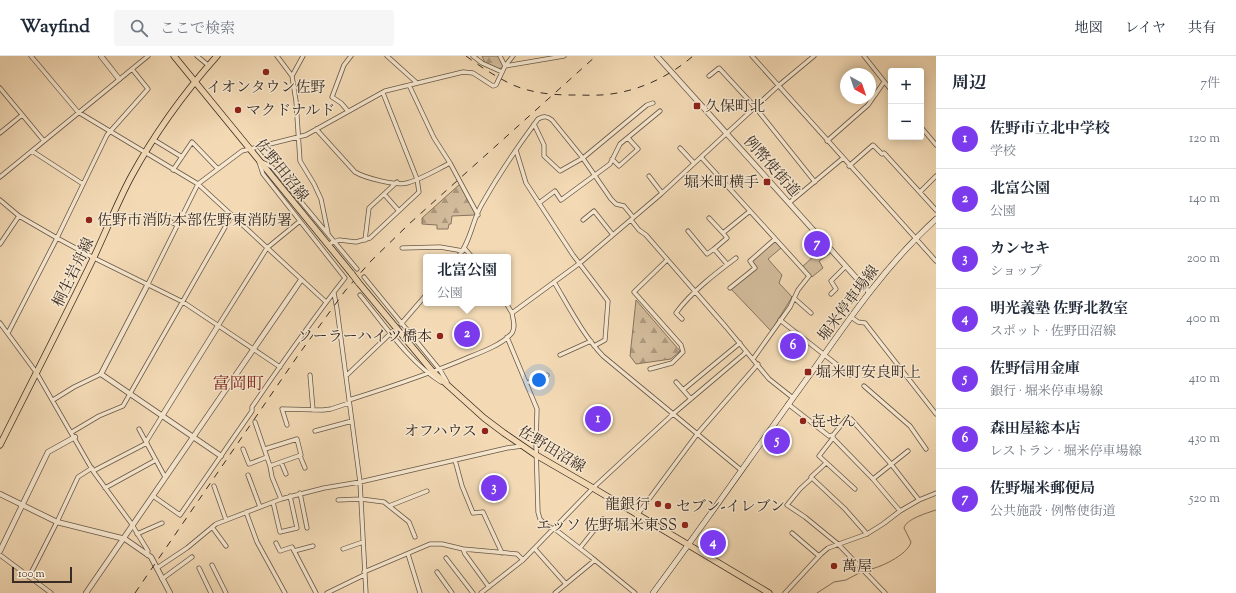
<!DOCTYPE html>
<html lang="ja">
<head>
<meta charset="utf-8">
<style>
	:root { --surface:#fff; --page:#f6f6f7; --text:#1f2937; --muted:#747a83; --line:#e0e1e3; --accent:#7c3aed }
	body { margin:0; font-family:"Sorts Mill Goudy","Noto Serif JP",serif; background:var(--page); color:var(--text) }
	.controls { position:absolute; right:12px; top:12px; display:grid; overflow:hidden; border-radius:4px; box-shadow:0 2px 10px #0003 }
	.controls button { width:36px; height:36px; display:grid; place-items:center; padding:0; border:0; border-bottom:1px solid var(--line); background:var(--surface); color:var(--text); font:20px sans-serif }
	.compass { position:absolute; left:840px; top:12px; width:36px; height:36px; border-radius:50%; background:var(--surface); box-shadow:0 2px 10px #0003; rotate:140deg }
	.scale { position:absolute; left:12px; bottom:10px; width:60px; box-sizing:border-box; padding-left:4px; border:2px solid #382c24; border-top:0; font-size:11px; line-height:14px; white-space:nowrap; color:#382c24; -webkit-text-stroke:3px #f7e7cf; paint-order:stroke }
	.you { position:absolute; left:539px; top:324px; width:14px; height:14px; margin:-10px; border:3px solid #fff; border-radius:50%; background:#1a73e8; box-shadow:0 0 0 6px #1a73e833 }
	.badge { display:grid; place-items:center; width:26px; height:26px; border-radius:50%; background:var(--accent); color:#fff; font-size:13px; font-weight:700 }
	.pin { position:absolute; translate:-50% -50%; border:2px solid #fff; box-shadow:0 1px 4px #0006 }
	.popup { position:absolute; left:423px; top:198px; width:88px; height:52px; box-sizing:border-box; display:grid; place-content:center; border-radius:4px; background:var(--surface); filter:drop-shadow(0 1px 3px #0005); font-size:13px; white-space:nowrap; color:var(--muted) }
	.popup b { font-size:15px; color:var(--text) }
	.popup::after { content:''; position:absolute; left:50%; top:100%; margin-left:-8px; border:8px solid transparent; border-top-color:var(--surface) }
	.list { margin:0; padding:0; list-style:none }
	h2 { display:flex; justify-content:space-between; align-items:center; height:52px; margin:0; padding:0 16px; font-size:17px }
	h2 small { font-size:13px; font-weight:400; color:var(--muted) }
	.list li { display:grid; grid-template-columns:26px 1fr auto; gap:12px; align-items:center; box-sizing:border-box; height:60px; padding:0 16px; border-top:1px solid var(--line) }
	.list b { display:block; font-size:15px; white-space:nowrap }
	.list p { margin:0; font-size:13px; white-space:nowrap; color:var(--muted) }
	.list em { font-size:13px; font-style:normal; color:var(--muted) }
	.icon { flex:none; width:22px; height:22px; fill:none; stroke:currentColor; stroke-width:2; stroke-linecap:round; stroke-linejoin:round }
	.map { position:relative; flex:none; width:936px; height:537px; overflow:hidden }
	header { display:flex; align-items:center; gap:24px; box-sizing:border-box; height:56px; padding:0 20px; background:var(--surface); border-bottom:1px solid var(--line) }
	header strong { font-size:19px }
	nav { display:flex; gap:22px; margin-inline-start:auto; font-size:14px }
	.search { width:280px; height:36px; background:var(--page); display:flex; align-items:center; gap:10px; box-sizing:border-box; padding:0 14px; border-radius:4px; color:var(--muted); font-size:15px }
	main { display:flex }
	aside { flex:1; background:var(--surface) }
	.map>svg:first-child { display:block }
</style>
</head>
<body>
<header>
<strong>Wayfind</strong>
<div class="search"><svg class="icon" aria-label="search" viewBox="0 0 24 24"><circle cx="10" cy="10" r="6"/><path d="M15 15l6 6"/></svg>ここで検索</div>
<nav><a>地図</a><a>レイヤ</a><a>共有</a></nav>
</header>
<main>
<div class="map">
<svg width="936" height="537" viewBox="0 0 936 537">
	<defs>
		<pattern id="forest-firs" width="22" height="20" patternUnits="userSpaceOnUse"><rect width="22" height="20" fill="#d3bc9c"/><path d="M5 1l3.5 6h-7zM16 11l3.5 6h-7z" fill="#ac997f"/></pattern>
	</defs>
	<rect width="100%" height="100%" fill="#f3dab5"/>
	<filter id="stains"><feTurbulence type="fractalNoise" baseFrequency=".005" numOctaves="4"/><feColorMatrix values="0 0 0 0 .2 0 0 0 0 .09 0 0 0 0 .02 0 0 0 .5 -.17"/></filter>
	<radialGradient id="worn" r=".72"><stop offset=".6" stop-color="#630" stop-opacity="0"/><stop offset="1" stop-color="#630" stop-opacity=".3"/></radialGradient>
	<path fill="#d3bc9c" stroke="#867460" d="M775,185L781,192L768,203L782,219L779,227L792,241L771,275L731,233L757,212L752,205Z
		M823,189L831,197L819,205L823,212L812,221L802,211L814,200L813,198Z"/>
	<path fill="url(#forest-firs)" stroke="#867460" d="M482,0H498L503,10L500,14L485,7Z
		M460,128L475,157V159L452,160L451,168H449L448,173H437V169L422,168V162Z
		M636,244L680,295L671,303L636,308L630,300Z"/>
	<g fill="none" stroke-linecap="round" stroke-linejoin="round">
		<path stroke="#82715e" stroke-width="1" d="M866,514C878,513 908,499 911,486L904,472C906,463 927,457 936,454
			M817,537L834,526L846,524L863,515"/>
		<g stroke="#675848" stroke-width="5">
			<path id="minor" d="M31,0L78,56L198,128L326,246
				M197,0L208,9
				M277,0L292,20L296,45L300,105L314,128L321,143L328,177
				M387,0L417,27
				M473,0L482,7L502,16
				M500,0L505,10L564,0
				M752,0L936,205
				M864,0L891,34
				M292,20L303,0
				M709,20L719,12L755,51L815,126
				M409,29L434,82L450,107L478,159
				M0,32L44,85
				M348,55L341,47L332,41L344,9L351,0
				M534,68L544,89V100L560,115L583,102L647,49L653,47
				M921,71L936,89
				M316,73L355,116C365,122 396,130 407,127C422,123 436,114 450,107
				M0,77L22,59
				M154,84L182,101
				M827,85L868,49L884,26
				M680,92L694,107
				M516,94L526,127L573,199L608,245L605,284L594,290
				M32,95L83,128
				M701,101L809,220L798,234L790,251L753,303
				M612,103L619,110L638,93L628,82
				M262,106L272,111L357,213
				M849,110L873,89L882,98L884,97L936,154
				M173,114L192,86L218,113
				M649,120L662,137
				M0,121L148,0
				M920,136L936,120
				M384,138L399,155
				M0,144L19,160L57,182L94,202L183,246L280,311
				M539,147L555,135L561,144L610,108L620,88L660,55
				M789,147L843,102
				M156,158L177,169
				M709,162L723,177
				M583,164L594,155L613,179
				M631,164L639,174L646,179L726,271L769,323L793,342
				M688,175L707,198L714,193
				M365,184L369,152L397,126
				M331,187L339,184L356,186L370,182L419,136L417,123L383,37
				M0,188L19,160
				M402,192L440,191L463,195
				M465,193L472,201
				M458,201C471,185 472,165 482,148C499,118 518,90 538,63C544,60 547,60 552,64L582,101L611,143L616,148L624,150L633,161
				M727,208L714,193L727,182L723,177L750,155
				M364,221L440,314L447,326
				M554,226C569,251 583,279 603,300L741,414
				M148,228L198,128L242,95L306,79L385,35L463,16L473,17L493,30L496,29L505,10L513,0
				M730,232L755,212L750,205L775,183
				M334,237L337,253L360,426L366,537
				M831,238L836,233L831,225L846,210
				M360,239C384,268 409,306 441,326
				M794,242L811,257
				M506,247L512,257
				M851,261L858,266L865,267L936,358
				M682,263L676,257C691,236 716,217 736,202
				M780,264L850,319
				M0,267L36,316L93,415L131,467L148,495L147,499
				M401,268L426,239
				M218,270L267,192L300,165
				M8,277L57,182L107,79L148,33L132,13
				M507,281L537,353L536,390L538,456L540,463L547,470L556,474L591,501L635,537
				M560,299L591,285
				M650,313L672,307L683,296L681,289L634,236L667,204
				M310,319L313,354
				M346,320L393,275
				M676,326L691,343
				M527,327L547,319
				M864,330L910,370L926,393
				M683,334L740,287
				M53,344L74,331L101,318
				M349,344C390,331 430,318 469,301C482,296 503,288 512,277C516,271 513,264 512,257L580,207L661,138L778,30L814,0
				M788,348L829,380L833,379
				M255,366L270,410L272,421L281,443
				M287,369L282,353L323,354L331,353L349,347
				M139,373L165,421
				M315,375L352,365
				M72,376L99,360L123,350L232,159
				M833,379L847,362L851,363L891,408L919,444
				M833,379V382L873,423L900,455
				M833,382L819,400L855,433
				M146,386L162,360
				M243,393L249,408L267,401
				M265,393L297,383L301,399L270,410
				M300,400L305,412
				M455,404L462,430L473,457L483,456L502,497
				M281,406L286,418
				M93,415L147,387
				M248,419L260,451
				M811,421L826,407
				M873,423L908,395
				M214,430L226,464
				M105,432L156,404
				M300,437L307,472
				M153,440L180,459L252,355V351C282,307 312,264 345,222L263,118L259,106
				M338,444L361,443L384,446L409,466L415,481
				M273,446L280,476L297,472L290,440
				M389,450L427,435
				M246,456L257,486L285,537
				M638,458L698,377L758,308
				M212,471L226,490
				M792,477L819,500
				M137,478L162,467
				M867,478L845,453L812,422L800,433L787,449L805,461L838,488L885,537
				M276,487L280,495L292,491L316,537
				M580,492L603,463
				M343,493L363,486
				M463,493L465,498L489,531
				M535,493L566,528
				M294,495L313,490
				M408,498L420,537
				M0,499L51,537
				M446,502L473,537
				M212,509L226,537
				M157,512L187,492L216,468L281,443L324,432L360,426L507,392L522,390
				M199,512L211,537
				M364,516L430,488H442L463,493L517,498L523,504
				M437,516L452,537
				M29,521L57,466L78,421L92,412
				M162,523L192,501
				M327,537L364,519
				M481,537L523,504L593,432L673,358L744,298L746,295
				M555,537L595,504
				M785,537L821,498L828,492L867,478L883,468L900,455L919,444L936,437"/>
		</g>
		<g stroke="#675848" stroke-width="6">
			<path id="tertiary" d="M101,0L119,23
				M657,0L869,236
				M148,228L101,318L221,400
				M162,360L218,270
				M0,438L57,466L125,483L151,501L170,537
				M0,495L48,396L75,381
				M86,537L301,224"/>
		</g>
		<g stroke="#382c24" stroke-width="6">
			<path id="secondary" d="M653,537C708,463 760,387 814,313C851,260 888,207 936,163"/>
		</g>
		<g stroke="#382c24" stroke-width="7">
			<path id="primary" d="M174,0L352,218
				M358,226L433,316L484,362L504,377L536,399L593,432L769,537
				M0,389C31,327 63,265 93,203C106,176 117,147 131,121C155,77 184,37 217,0"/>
		</g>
		<use href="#minor" stroke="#f7e7cf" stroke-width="3.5"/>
		<use href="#tertiary" stroke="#f7e7cf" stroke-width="4.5"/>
		<use href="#secondary" stroke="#f7e7cf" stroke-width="5"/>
		<use href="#primary" stroke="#f3dab5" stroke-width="5.5"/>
		<path stroke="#382c24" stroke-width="1" stroke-dasharray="7 7" stroke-linecap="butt" d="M466,0C481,11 496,21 513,29C532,37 552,39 572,39C585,39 598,40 611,38C641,34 670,20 693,0
			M135,537L299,298L345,235L370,206L409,168L596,0"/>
		<g stroke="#382c24" stroke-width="7" stroke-linecap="butt">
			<path id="primary-bridge" d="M352,218L358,226"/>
		</g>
		<use href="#primary-bridge" stroke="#f3dab5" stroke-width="5.5"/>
	</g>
	<g fill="#8f2418" stroke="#f7e7cf" stroke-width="1.5">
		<circle cx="266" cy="16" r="4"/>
		<rect x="693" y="46" width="8" height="8" rx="2"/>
		<circle cx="238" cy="54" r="4"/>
		<rect x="763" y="122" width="8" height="8" rx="2"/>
		<circle cx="89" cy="164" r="4"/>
		<circle cx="440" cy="280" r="4"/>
		<rect x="804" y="312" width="8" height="8" rx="2"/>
		<circle cx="803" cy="365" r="4"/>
		<circle cx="485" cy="375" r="4"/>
		<circle cx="658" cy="448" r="4"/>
		<circle cx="668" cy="450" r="4"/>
		<circle cx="685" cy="469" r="4"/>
		<circle cx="834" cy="510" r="4"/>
	</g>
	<g text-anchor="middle" stroke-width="3" stroke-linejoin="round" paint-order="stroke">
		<g font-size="15" fill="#382c24" stroke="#f7e7cf" text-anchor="start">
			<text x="266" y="36" text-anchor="middle">イオンタウン佐野</text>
			<text x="705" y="55">久保町北</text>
			<text x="246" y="59">マクドナルド</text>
			<text x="759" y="131" text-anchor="end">堀米町横手</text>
			<text x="97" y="169">佐野市消防本部佐野東消防署</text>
			<text x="432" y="285" text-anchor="end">ソーラーハイツ橋本</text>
			<text x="816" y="321">堀米町安良町上</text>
			<text x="811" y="370">㐂せん</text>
			<text x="477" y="380" text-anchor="end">オフハウス</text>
			<text x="650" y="453" text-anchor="end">龍銀行</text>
			<text x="676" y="455">セブン-イレブン</text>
			<text x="677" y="474" text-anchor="end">エッソ 佐野堀米東SS</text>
			<text x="842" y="515">萬屋</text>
		</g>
		<g font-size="15" fill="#382c24" stroke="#f7e7cf">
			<text transform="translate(772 110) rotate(48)" y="5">例幣使街道</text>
			<text transform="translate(282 114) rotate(51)" y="5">佐野田沼線</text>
			<text transform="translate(73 216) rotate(-64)" y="5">桐生岩舟線</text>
			<text transform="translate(848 247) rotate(-53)" y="5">堀米停車場線</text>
			<text transform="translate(552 393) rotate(31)" y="5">佐野田沼線</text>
		</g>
		<g font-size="17" fill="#7a1f14" stroke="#f7e7cf">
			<text x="238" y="333">富岡町</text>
		</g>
	</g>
	<rect width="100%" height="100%" filter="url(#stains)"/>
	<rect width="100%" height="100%" fill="url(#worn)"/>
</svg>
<div class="controls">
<button>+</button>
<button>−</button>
</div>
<svg class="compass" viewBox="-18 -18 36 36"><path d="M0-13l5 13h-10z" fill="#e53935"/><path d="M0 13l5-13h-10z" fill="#747a83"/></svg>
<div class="scale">100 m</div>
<div class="you"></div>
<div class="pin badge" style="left:598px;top:363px">1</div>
<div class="pin badge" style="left:467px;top:278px">2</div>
<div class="popup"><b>北富公園</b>公園</div>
<div class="pin badge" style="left:494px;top:432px">3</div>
<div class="pin badge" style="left:713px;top:487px">4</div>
<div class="pin badge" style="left:777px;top:385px">5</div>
<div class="pin badge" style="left:793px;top:290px">6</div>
<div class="pin badge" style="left:817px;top:188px">7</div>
</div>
<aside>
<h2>周辺<small>7件</small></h2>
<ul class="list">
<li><span class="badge">1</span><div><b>佐野市立北中学校</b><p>学校</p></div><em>120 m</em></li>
<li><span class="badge">2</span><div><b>北富公園</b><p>公園</p></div><em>140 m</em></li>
<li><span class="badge">3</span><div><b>カンセキ</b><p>ショップ</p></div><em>200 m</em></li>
<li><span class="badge">4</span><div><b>明光義塾 佐野北教室</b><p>スポット · 佐野田沼線</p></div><em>400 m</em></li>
<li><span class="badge">5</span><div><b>佐野信用金庫</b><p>銀行 · 堀米停車場線</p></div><em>410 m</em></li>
<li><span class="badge">6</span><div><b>森田屋総本店</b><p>レストラン · 堀米停車場線</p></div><em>430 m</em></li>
<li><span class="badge">7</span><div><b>佐野堀米郵便局</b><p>公共施設 · 例幣使街道</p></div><em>520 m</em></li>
</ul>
</aside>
</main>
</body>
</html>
